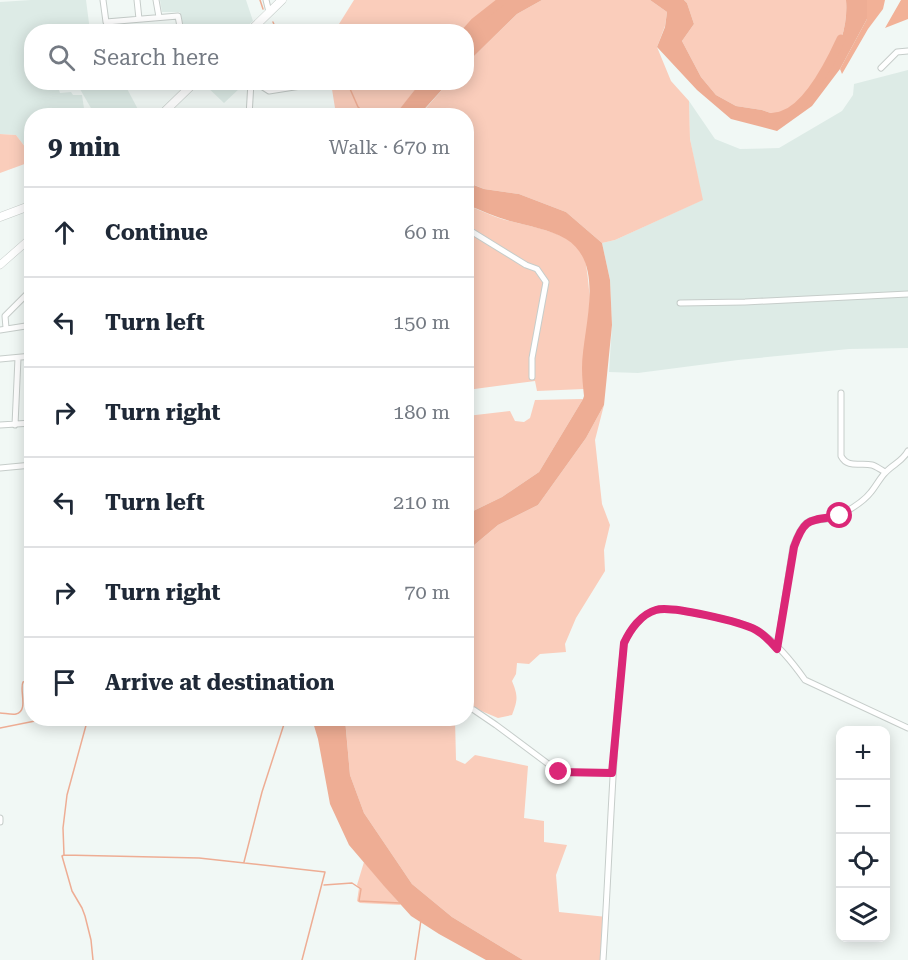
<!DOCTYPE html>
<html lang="en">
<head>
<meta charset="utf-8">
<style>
	:root { --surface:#fff; --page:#f2f2f3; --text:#1f2937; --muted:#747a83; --line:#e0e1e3 }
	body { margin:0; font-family:"Roboto Serif",serif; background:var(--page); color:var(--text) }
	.controls { position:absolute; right:18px; bottom:18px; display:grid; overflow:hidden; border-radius:12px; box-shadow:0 3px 15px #0003 }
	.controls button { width:54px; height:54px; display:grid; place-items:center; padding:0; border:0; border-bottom:2px solid var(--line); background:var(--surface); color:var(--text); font:30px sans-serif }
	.stop { position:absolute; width:18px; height:18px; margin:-14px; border:4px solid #db2777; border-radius:50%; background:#fff }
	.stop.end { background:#db2777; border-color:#fff; box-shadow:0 2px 6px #0008 }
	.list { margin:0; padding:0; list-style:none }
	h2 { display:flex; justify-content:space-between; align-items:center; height:78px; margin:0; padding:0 24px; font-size:26px }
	h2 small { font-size:20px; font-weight:400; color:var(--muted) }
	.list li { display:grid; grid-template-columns:39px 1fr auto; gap:18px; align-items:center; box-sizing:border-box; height:90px; padding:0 24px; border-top:2px solid var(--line) }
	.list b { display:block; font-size:22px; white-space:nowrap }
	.list em { font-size:20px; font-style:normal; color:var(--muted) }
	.icon { flex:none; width:33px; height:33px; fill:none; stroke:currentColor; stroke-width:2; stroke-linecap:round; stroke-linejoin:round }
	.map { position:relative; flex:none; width:908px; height:960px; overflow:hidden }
	.search { position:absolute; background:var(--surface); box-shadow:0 3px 15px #0003; left:24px; top:24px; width:450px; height:66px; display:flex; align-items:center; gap:15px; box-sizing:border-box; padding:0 21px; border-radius:24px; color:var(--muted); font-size:22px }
	.panel { position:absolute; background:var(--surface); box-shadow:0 3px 15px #0003; left:24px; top:108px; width:450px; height:618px; border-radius:24px }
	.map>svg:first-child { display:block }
</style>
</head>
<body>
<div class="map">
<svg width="908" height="960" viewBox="0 0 908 960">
	<rect width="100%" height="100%" fill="#f1f8f5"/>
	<path fill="#ddebe6" d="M31,0H86L90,31L32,32V82L44,83L45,86L59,90L60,93L71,92L73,95H82L85,115L32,116L31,173L29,152L16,135L0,134V2Z
		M160,0H246L253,21L242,31H184L180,12H162Z
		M908,70V348L849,349L738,360L638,373L609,372L612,325L610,280L602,243L615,240L702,200L690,139L689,101L715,139L740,149L779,148L842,111L853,95L854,84Z
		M206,82L235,83L240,88L224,103L204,84Z
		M73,83H124L141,115H95L77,84Z"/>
	<path fill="#facdbb" d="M354,0H499L491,5L467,32H334Z
		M542,0H650L667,12L665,26L657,47L671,81L689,101L690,139L703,200L615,240L602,243L566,212L519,194L484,189L467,182L466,116H419L448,83L466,82L467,63L517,14Z
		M684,0H846C850,45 818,93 782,117L762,110L736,106L716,95L701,77L682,41L694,24L687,3Z
		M331,83L332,82L420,83L395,116L331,115L335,108Z
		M0,134L16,135L29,152L30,162L0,173Z
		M466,205C481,210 495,218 510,221C531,227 568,232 582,251C587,259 590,296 590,306C588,336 581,359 584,389L537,391L535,381L467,390Z
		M583,399L539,472L502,497L467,514V416L510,411L515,421L524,422L530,418L535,400Z
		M604,405L595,440L602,504L610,525L604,550L605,571L576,618L565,644L566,652L540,654L529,664L517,663L516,674L512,681C518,696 518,699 512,715L498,718L467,705V547L473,546L498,525L538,505L586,438Z
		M345,718L455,719L456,760L465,764L475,755L528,766L524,818L544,821V842L567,845L556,875L559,912L607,917L604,960H523L452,917L412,884L364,813L350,775Z
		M364,862L401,905L360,903L357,901L359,888L357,885Z"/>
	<path fill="#f2b197" d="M867,0H885L883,9L868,29L842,74L840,69L867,19Z
		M901,0H908V19L885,28Z"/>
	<path fill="#eead94" d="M499,0H542L517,14L467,63V32L491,5Z
		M650,0H684L687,3L694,24L682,41L701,77L716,95L736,106L762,110L782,117C819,94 850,44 846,0H867V19L840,69L812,106L777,131L731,119L697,90L657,47L665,27L667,12Z
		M420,83H448L419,115H395Z
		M466,182L484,189L519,194L566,212L602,243L610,280L612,325L604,405L586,438L538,505L498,525L473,546L467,547V514L502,497L539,472L583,399L584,396C583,387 582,377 582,368C582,330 607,264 566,239C549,229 528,226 510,221C495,217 481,210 467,205Z
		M312,719H345L350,775L364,813L412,884L452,917L523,960H486L439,934L411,916L384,886L349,845L330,804L318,739Z"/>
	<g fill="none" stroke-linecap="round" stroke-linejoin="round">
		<path stroke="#eead94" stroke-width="1.5" d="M260,0L263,9
			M273,22L277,32
			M347,82L358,107L368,116
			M0,713C4,713 12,715 16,714C29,711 19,690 23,682L32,680
			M58,718L83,723L86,718
			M88,718L67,795L63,828L64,855L62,856L72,891L82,908L85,916L91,940L93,960
			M0,728L50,718
			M64,855L199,858L325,872L302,960
			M244,862L262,792L286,718
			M324,885L352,883L361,889L359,901L400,903
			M415,960L421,920"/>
		<path stroke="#eead94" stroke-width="9" d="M466,32L475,22L503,0
			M769,118C773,117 779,117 783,115C809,106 830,63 841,39"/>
		<g stroke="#c6cdca" stroke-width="7">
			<path id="minor" d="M103,0L106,22L178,16L181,32
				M137,0L139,19
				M156,0L159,17
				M266,0L269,12
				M881,68L897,52L908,51
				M255,82L269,91L326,82
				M249,116L251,82
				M466,228L526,265L537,269L546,282L532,358V377
				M680,303L745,302L908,294
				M6,328L5,316L32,289
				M0,330L32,325
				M0,359L32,356
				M841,393V456C848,469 860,462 872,465C876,466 881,470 885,472
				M0,425L32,423
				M15,425L18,358
				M0,468L32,465
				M777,649L793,547C809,504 815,529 842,514C851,509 865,500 871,492C876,486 880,478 885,473C893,464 902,462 908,451
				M474,710L496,725L559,772L612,773
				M0,818V822
				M603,960C610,854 612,748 624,643C630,630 641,615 655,610C669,605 743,622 757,630C775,641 793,663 805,680L908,728"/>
		</g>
		<g stroke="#c6cdca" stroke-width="8">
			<path id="major" d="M0,265L32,237"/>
		</g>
		<g stroke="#c6cdca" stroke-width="9">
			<path id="highway" d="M249,32L282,0
				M160,116L195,82
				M0,217L32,205"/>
		</g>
		<use href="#minor" stroke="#fff" stroke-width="5"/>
		<use href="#major" stroke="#fff" stroke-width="7"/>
		<use href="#highway" stroke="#fff" stroke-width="8"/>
	</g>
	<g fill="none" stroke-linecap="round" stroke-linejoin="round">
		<path stroke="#db2777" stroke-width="8" d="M559,772L612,773L624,643C630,630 641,614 656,610C670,605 742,622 756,630C765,635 771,642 777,649L794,547C805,516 810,521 840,516"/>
	</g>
</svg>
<div class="controls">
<button>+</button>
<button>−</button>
<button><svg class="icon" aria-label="locate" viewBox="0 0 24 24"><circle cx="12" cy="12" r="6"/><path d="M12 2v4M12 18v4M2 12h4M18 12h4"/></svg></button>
<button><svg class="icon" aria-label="layers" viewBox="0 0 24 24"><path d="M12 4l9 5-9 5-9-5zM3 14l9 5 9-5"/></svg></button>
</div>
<div class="stop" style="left:840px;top:516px"></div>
<div class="stop end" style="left:559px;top:772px"></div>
<div class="search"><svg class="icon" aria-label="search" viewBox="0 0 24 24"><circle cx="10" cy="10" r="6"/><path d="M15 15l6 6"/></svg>Search here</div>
<section class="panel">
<h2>9 min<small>Walk · 670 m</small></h2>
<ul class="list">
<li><svg class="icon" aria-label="ahead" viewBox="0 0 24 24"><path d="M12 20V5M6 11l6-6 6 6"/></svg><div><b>Continue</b></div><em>60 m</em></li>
<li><svg class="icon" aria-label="left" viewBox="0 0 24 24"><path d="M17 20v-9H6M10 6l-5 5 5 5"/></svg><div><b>Turn left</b></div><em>150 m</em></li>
<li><svg class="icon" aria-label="right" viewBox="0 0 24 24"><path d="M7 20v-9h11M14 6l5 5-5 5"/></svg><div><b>Turn right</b></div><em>180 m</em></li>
<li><svg class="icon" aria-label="left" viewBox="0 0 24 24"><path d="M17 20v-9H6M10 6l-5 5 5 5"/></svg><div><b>Turn left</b></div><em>210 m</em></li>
<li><svg class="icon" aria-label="right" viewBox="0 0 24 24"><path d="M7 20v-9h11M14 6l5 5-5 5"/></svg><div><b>Turn right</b></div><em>70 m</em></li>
<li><svg class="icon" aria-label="arrive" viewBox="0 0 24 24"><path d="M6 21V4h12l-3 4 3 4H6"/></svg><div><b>Arrive at destination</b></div></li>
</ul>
</section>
</div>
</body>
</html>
